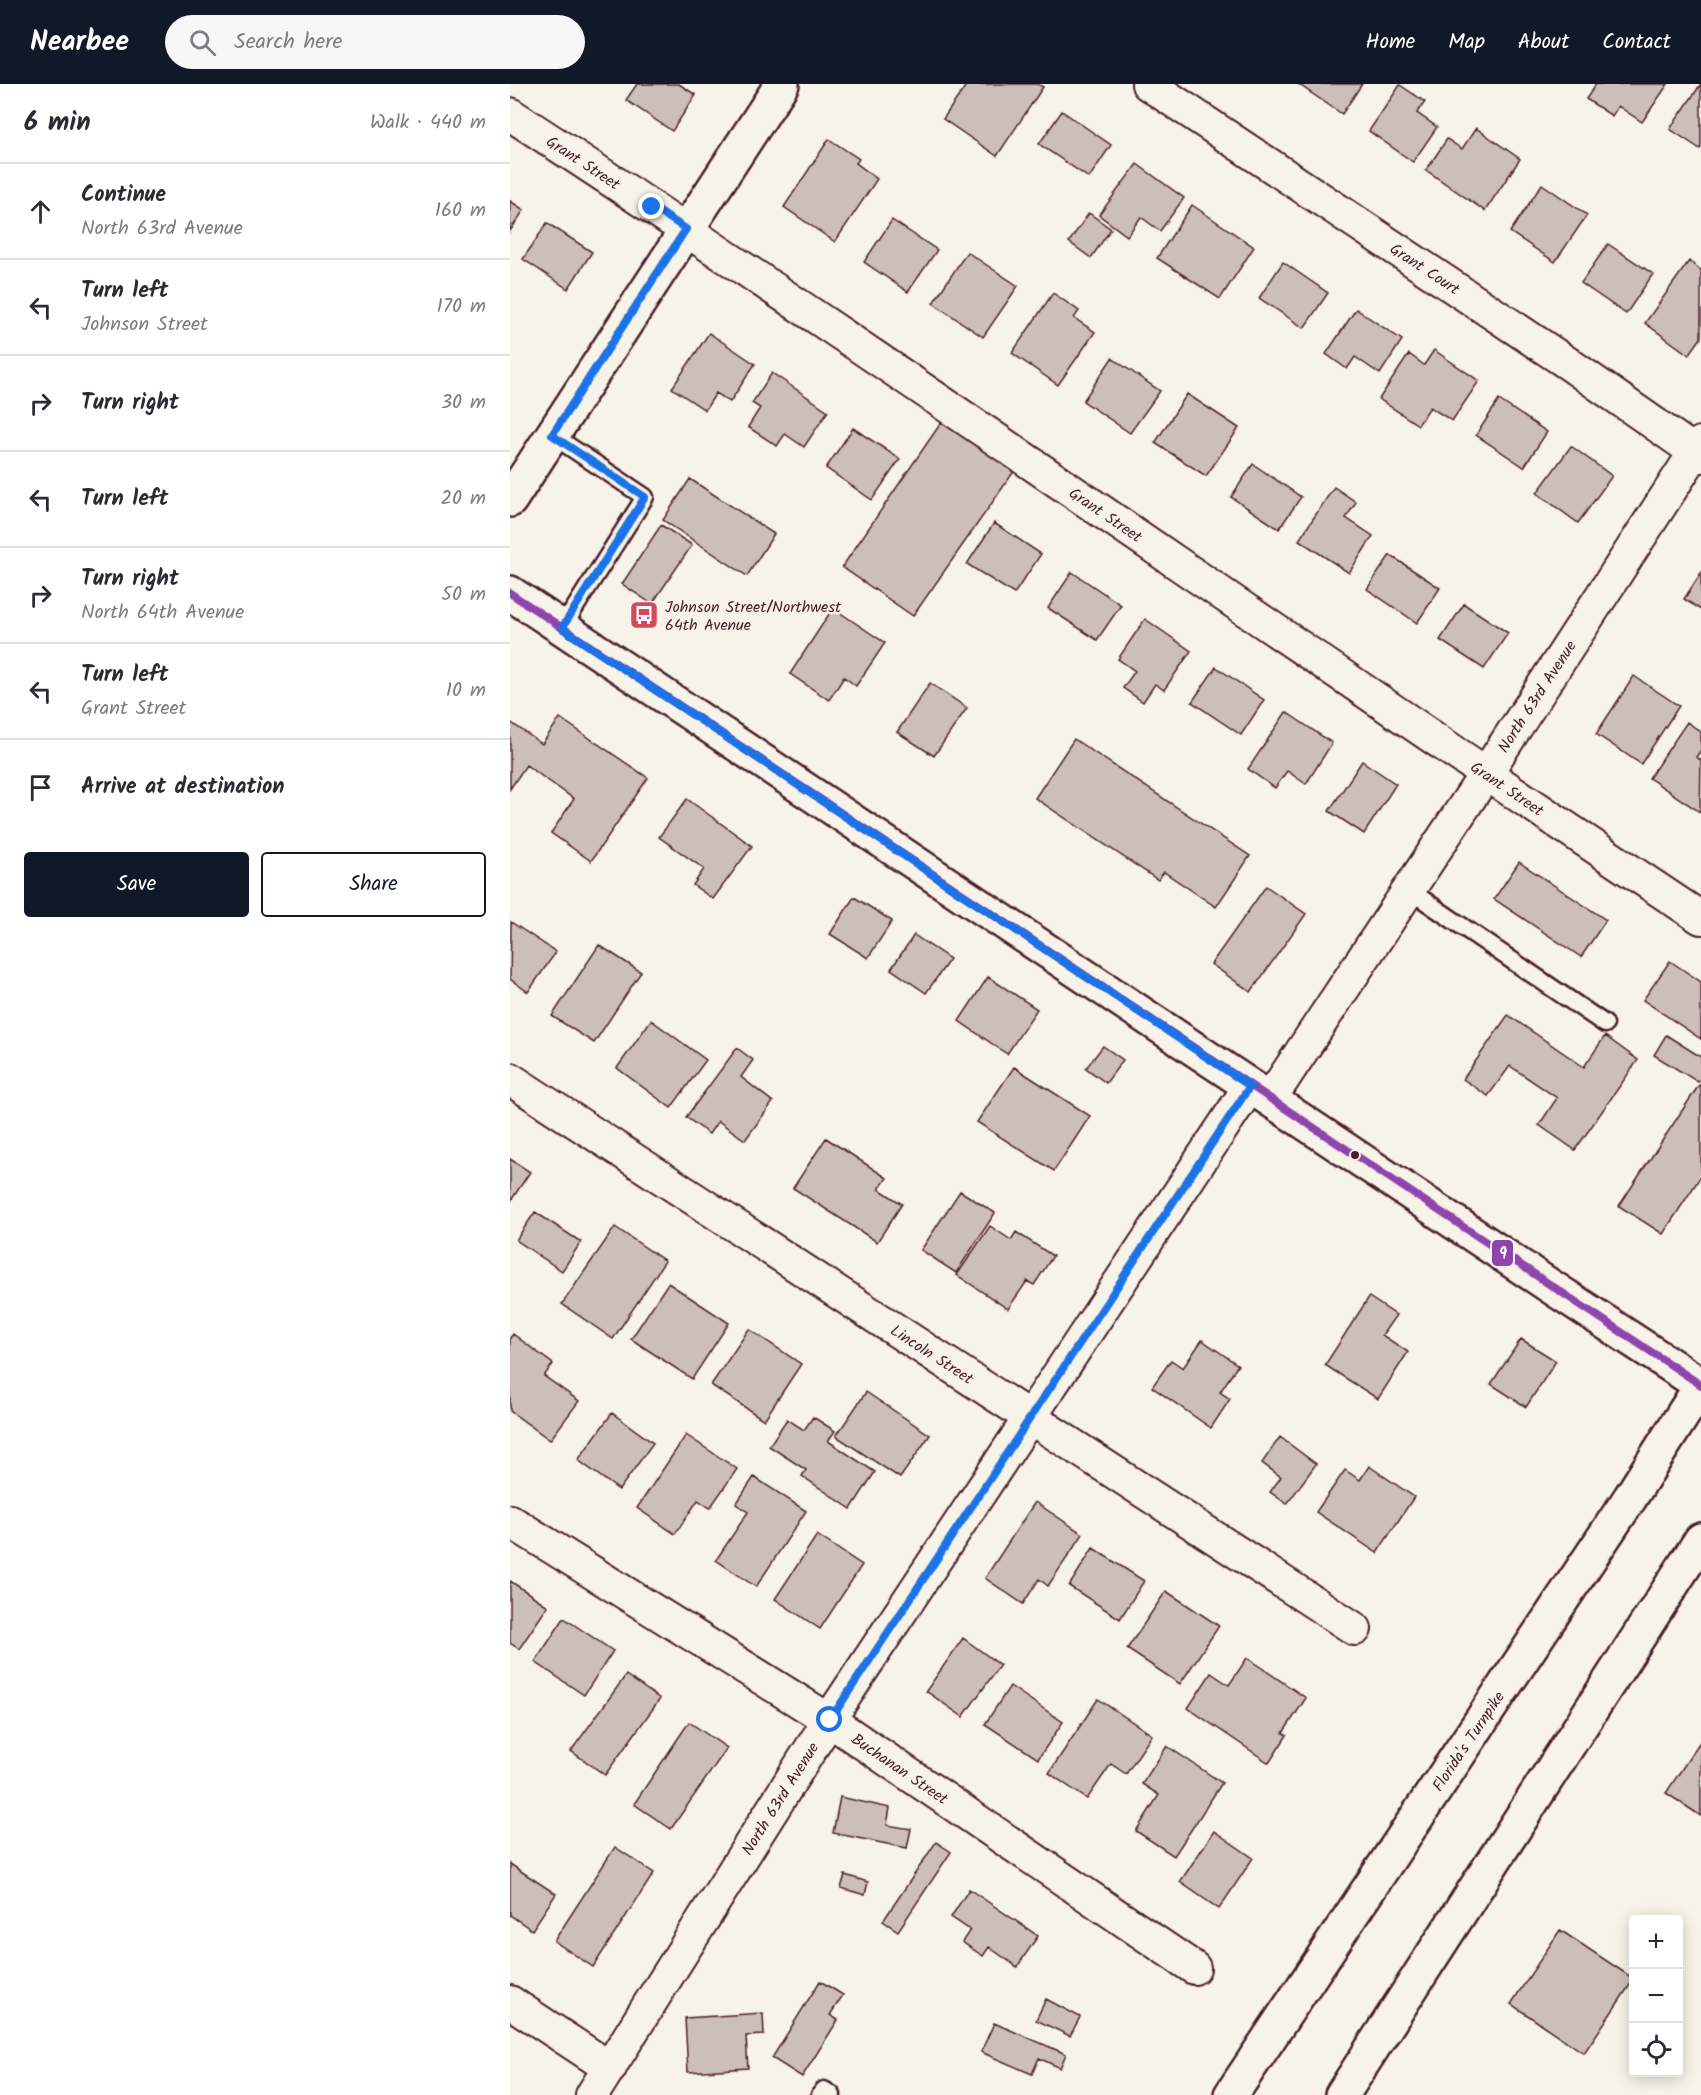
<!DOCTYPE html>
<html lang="en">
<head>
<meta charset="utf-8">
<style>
	:root { --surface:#fff; --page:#f7f7f7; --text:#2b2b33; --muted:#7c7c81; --line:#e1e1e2; --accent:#111827 }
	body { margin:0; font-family:Kalam,sans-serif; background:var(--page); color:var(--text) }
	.controls { position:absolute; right:18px; bottom:18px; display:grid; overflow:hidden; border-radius:6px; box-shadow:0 3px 15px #0003 }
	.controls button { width:54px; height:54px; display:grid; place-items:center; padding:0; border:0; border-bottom:2px solid var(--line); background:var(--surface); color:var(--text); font:30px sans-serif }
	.stop { position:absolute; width:18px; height:18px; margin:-14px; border:4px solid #1a73e8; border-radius:50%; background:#fff }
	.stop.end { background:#1a73e8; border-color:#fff; box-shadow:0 2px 6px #0008 }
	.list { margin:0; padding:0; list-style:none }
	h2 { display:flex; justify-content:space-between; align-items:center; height:78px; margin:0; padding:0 24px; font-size:26px }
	h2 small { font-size:20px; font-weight:400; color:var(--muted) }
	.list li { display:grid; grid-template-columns:39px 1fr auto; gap:18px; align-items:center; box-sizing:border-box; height:96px; padding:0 24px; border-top:2px solid var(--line) }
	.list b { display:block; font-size:22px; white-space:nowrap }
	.list p { margin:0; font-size:20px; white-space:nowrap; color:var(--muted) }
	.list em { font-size:20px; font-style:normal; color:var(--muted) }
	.actions { display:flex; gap:12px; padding:18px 24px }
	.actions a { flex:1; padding:14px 0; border:2px solid var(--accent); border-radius:6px; text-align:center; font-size:21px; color:var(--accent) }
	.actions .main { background:var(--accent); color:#fff }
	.icon { flex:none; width:33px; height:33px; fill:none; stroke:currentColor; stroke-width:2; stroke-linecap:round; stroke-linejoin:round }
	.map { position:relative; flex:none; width:1191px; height:2011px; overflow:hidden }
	header { display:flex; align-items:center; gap:36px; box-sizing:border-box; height:84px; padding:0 30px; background:var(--accent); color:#fff }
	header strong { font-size:28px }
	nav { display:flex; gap:33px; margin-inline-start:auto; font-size:21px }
	.search { width:420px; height:54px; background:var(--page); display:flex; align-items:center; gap:15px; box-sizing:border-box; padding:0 21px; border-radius:33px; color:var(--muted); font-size:22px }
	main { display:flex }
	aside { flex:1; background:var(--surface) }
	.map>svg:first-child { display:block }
</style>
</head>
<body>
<header>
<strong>Nearbee</strong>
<div class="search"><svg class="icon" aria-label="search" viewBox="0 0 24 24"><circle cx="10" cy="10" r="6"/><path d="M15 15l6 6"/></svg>Search here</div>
<nav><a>Home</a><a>Map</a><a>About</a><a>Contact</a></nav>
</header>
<main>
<aside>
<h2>6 min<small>Walk · 440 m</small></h2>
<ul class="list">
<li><svg class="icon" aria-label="ahead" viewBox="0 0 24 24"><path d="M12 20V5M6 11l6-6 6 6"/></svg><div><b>Continue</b><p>North 63rd Avenue</p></div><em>160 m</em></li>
<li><svg class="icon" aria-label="left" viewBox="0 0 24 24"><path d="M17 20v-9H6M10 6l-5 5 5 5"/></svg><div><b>Turn left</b><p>Johnson Street</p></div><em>170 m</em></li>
<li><svg class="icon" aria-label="right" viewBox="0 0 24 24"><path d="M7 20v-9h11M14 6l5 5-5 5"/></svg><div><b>Turn right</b></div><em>30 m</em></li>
<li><svg class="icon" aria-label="left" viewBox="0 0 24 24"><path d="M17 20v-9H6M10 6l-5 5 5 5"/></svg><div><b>Turn left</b></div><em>20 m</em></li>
<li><svg class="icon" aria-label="right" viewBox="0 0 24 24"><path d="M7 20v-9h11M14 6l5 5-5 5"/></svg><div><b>Turn right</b><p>North 64th Avenue</p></div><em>50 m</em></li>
<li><svg class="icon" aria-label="left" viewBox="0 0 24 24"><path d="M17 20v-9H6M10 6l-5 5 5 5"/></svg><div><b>Turn left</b><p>Grant Street</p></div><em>10 m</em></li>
<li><svg class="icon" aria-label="arrive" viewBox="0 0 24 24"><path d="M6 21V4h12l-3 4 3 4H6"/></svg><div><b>Arrive at destination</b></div></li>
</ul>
<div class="actions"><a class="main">Save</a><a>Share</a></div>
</aside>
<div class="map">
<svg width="1191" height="2011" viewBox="0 0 1191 2011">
	<rect width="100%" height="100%" fill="#f7f3e8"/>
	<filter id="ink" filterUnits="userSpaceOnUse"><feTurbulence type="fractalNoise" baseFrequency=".0167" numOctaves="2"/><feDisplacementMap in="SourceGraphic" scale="12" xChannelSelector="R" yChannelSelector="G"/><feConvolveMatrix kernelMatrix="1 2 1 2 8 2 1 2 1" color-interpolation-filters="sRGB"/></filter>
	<g filter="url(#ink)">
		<path fill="#ccbfb9" stroke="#4a1f2b" stroke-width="1.5" d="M127,0H169L186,11L162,47L116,16Z
			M457,0H528L533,3L487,72L433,35Z
			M788,0H852L832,30Z
			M1086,0H1158L1132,38L1108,22L1102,32L1076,15Z
			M1191,0V63L1190,65L1160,45Z
			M890,1L915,18L907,29L927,43L903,78L859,47Z
			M552,27L601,61L579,94L529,60Z
			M966,44L1010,75L975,127L916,86L937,55L952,65Z
			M319,55L349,75L346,79L367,95L325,158L274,123Z
			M627,80L674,114L650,147L631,133L617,152L589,131Z
			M1032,100L1077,131L1045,178L1000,148Z
			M0,117L14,126L0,147Z
			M682,121L744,163L710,215L647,174Z
			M579,129L601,145L581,174L559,158Z
			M382,136L427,166L398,208L354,178Z
			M37,139L82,168L58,205L13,175Z
			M1098,160L1143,190L1116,230L1071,199Z
			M457,168L508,202L473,253L423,219Z
			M1179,177L1191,186V254L1179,271L1135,239Z
			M773,178L818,209L794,244L749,214Z
			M543,209L569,227L564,234L585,248L548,301L502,269Z
			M846,225L892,256L870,290L845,273L837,285L816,270Z
			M199,249L245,280L220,318L206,309L195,326L162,304Z
			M924,266L969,297L942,337L920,323L908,341L869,315L899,270L914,281Z
			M602,274L650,307L620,349L573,317Z
			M262,289L318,327L294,363L275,350L267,362L238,343L250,324L242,319Z
			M677,310L729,344L696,392L645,359Z
			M989,316L1037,348L1014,383L966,351Z
			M433,336L505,386L403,532L332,483Z
			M343,344L390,375L362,416L316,384Z
			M1061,362L1102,392L1068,439L1027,409Z
			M743,380L791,413L769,445L721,413Z
			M180,395L264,450L237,492L153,436Z
			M824,403L846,418L836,434L863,452L839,489L789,456Z
			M484,439L531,470L504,510L457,480Z
			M151,441L182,461L142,520L112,500Z
			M880,471L930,504L907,539L857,505Z
			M562,488L611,521L587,556L538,524Z
			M1191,489V526L1174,515Z
			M954,520L998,549L974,585L930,556Z
			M323,524L375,559L346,602L334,593L319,616L280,590Z
			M635,535L681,567L654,606L645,600L633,618L613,604L625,587L608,575Z
			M706,583L754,616L731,651L682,618Z
			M1124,592L1169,622L1131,680L1086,650Z
			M420,599L457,624L424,672L387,648Z
			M776,628L822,659L796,700L777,687L765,704L738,685Z
			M50,634L138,694L81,777L41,749L64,715L16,681L0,705V638L32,660Z
			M1177,638L1191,648V666L1186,673L1191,676L1190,728L1139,694Z
			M564,655L740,772L706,823L654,788L648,796L525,714Z
			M852,677L886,700L854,750L819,727Z
			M177,715L242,762L203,815L183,801L194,785L149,753Z
			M1009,778L1096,836L1071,873L984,815Z
			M756,802L796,830L741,908L701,880Z
			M344,813L382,837L358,874L320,850Z
			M1,838L46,868L18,908L0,895Z
			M404,851L440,875L416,909L381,885Z
			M89,861L131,888L84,959L42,932Z
			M1160,877L1191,898V955L1133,916Z
			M478,893L527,925L497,970L449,937Z
			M998,931L1074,983L1095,952L1128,976L1065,1066L1029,1041L1047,1014L1000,982L978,1012L953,995Z
			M141,936L196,976L161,1024L107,984Z
			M1156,951L1191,973V993L1188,998L1144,971Z
			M593,962L613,976L596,999L576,984Z
			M227,964L243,976L231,993L263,1018L235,1056L208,1037L199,1050L176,1033Z
			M504,983L580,1032L544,1087L467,1038Z
			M1189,1001L1191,1003V1092L1153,1150L1109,1122Z
			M316,1054L377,1094L369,1105L392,1120L367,1158L283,1104Z
			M0,1075L20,1088L0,1118Z
			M450,1107L485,1129L446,1189L411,1166Z
			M25,1128L71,1158L52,1187L6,1156Z
			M480,1142L501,1156L506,1148L543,1172L524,1201L517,1197L498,1225L447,1191Z
			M105,1143L155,1177L103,1255L52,1220Z
			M158,1199L219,1239L182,1295L121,1255Z
			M859,1213L886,1231L872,1251L898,1268L868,1315L815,1281Z
			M239,1245L291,1280L254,1336L201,1301Z
			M3,1250L43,1280L34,1292L69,1317L40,1356L0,1327V1254Z
			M1011,1255L1046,1277L1016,1323L981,1300Z
			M692,1256L728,1281L710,1308L720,1315L701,1344L642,1303L661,1276L673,1284Z
			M356,1308L420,1351L390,1394L326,1352Z
			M102,1329L143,1359L109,1406L68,1376Z
			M303,1333L325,1347L318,1357L365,1388L341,1425L292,1392L296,1386L259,1362L277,1335L294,1346Z
			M176,1351L227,1385L200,1424L188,1416L165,1450L127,1424Z
			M770,1353L806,1380L777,1420L760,1408L771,1393L752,1379Z
			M859,1382L904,1413L867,1469L806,1428L835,1386L850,1396Z
			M244,1393L296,1427L246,1503L206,1476L238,1428L226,1420Z
			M525,1418L573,1450L538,1502L529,1495L513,1520L475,1494Z
			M307,1451L352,1481L310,1545L265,1515Z
			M583,1464L634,1497L610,1535L559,1502Z
			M0,1497L38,1522L9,1565L0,1559Z
			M656,1507L709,1542L670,1600L617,1565Z
			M54,1534L103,1567L74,1611L25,1578Z
			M453,1554L490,1581L453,1633L416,1607Z
			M737,1574L796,1614L773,1649L777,1651L759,1679L678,1624L701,1589L719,1601Z
			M116,1591L150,1615L95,1691L61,1667Z
			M500,1602L553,1638L528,1675L475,1640Z
			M588,1615L642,1651L616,1690L601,1680L577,1715L539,1689Z
			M179,1638L217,1664L161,1745L124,1720Z
			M1191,1656V1732L1156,1709Z
			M657,1662L712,1699L664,1772L626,1747L649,1711L632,1700Z
			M330,1713L380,1724L377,1741L401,1745L397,1764L323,1749Z
			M704,1747L743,1774L709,1825L670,1798Z
			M426,1758L441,1768L388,1847L373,1837Z
			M105,1763L144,1789L83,1883L44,1857Z
			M0,1780L46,1810L22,1846L0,1831Z
			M335,1791L358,1798L355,1811L331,1804Z
			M459,1805L528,1852L507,1883L479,1863L473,1872L452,1858L460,1846L441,1833Z
			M1050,1846L1124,1895L1074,1969L1001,1920Z
			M310,1897L333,1911L320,1931L328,1936L292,1993L262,1974Z
			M536,1915L570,1933L560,1952L526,1936Z
			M253,1929L254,1951L236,1952L238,1984L178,1988L175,1934Z
			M484,1939L556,1970L550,1984L529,1974L522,1990L471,1968Z"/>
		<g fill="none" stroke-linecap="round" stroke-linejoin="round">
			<g stroke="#4a1f2b" stroke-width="21">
				<path id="service" d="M42,351L135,413L52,544
					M899,806L1095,940
					M310,2011L314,2006L322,2011"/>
			</g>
			<g stroke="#4a1f2b" stroke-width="36">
				<g id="minor">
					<path id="s1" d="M638,0L1059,280L1191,372"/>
					<path id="s2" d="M0,30C401,291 792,569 1191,834"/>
					<path id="s3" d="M0,995L845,1545"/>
					<path id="s4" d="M760,1015L975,691L1191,359"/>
					<path id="s5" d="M0,1437L319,1636L684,1884"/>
					<path d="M0,1918L100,1984"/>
					<path id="s6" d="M82,2011L319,1636L740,1002"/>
				</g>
			</g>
			<g stroke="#4a1f2b" stroke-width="38">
				<path id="tertiary" d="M0,416L272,0
					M0,509L1037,1200L1191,1301"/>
			</g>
			<g stroke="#4a1f2b" stroke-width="38">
				<g id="motorway">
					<path id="s7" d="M721,2011L1120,1414L1191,1302"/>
					<path d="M832,2011L1191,1456"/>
				</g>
			</g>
			<use href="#service" stroke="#f7f3e8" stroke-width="16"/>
			<use href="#minor" stroke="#f7f3e8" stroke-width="32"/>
			<use href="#tertiary" stroke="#f7f3e8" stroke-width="33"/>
			<use href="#motorway" stroke="#f7f3e8" stroke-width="33"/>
			<g stroke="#f7f3e8" stroke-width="12">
				<path id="bus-1" d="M0,509L1191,1301"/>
			</g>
			<use href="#bus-1" stroke="#8e44ad" stroke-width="8"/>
		</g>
	</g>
	<g fill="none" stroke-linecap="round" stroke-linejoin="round" filter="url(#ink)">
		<path stroke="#1a73e8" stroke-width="8" d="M142,123L176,145L42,351L135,413L52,544L740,1002L320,1636"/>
	</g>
	<defs>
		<g id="bus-square" transform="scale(1.5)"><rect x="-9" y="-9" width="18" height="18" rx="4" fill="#d1495b" stroke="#f7f3e8"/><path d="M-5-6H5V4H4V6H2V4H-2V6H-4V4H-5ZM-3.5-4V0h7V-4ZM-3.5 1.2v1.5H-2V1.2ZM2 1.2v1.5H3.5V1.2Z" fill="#fff"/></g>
	</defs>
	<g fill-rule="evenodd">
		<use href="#bus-square" x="134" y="531"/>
	</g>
	<circle fill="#4a1f2b" stroke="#f7f3e8" stroke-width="2" cx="845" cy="1071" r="5"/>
	<g text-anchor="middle" stroke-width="5" stroke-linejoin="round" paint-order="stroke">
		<g font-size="16" fill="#4a1f2b" stroke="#f7f3e8">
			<text dy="6" stroke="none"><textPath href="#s2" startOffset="88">Grant Street</textPath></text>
			<text dy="6" stroke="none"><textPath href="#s1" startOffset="333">Grant Court</textPath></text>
			<text dy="6" stroke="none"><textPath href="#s2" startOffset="718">Grant Street</textPath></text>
			<text dy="6" stroke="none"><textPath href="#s4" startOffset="483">North 63rd Avenue</textPath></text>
			<text dy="6" stroke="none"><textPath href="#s2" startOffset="1204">Grant Street</textPath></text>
			<text dy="6" stroke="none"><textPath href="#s3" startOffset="504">Lincoln Street</textPath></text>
			<text dy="6" stroke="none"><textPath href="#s7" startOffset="426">Florida's Turnpike</textPath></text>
			<text dy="6" stroke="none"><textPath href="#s5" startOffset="462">Buchanan Street</textPath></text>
			<text dy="6" stroke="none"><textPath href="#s6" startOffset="351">North 63rd Avenue</textPath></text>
		</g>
		<g font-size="16" fill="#4a1f2b" stroke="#f7f3e8" text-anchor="start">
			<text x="155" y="528">Johnson Street/Northwest<tspan x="155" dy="18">64th Avenue</tspan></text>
		</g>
	</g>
	<rect stroke="#f7f3e8" stroke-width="2" x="981" y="1155" width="23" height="28" rx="6" fill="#8e44ad"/>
	<g font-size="16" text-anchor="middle" font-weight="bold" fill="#fff">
		<text x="993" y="1175">9</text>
	</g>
</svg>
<div class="controls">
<button>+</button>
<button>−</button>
<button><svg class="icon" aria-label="locate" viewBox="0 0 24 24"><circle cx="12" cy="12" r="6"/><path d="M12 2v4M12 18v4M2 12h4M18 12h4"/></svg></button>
</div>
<div class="stop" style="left:320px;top:1636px"></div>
<div class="stop end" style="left:142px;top:123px"></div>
</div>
</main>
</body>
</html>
